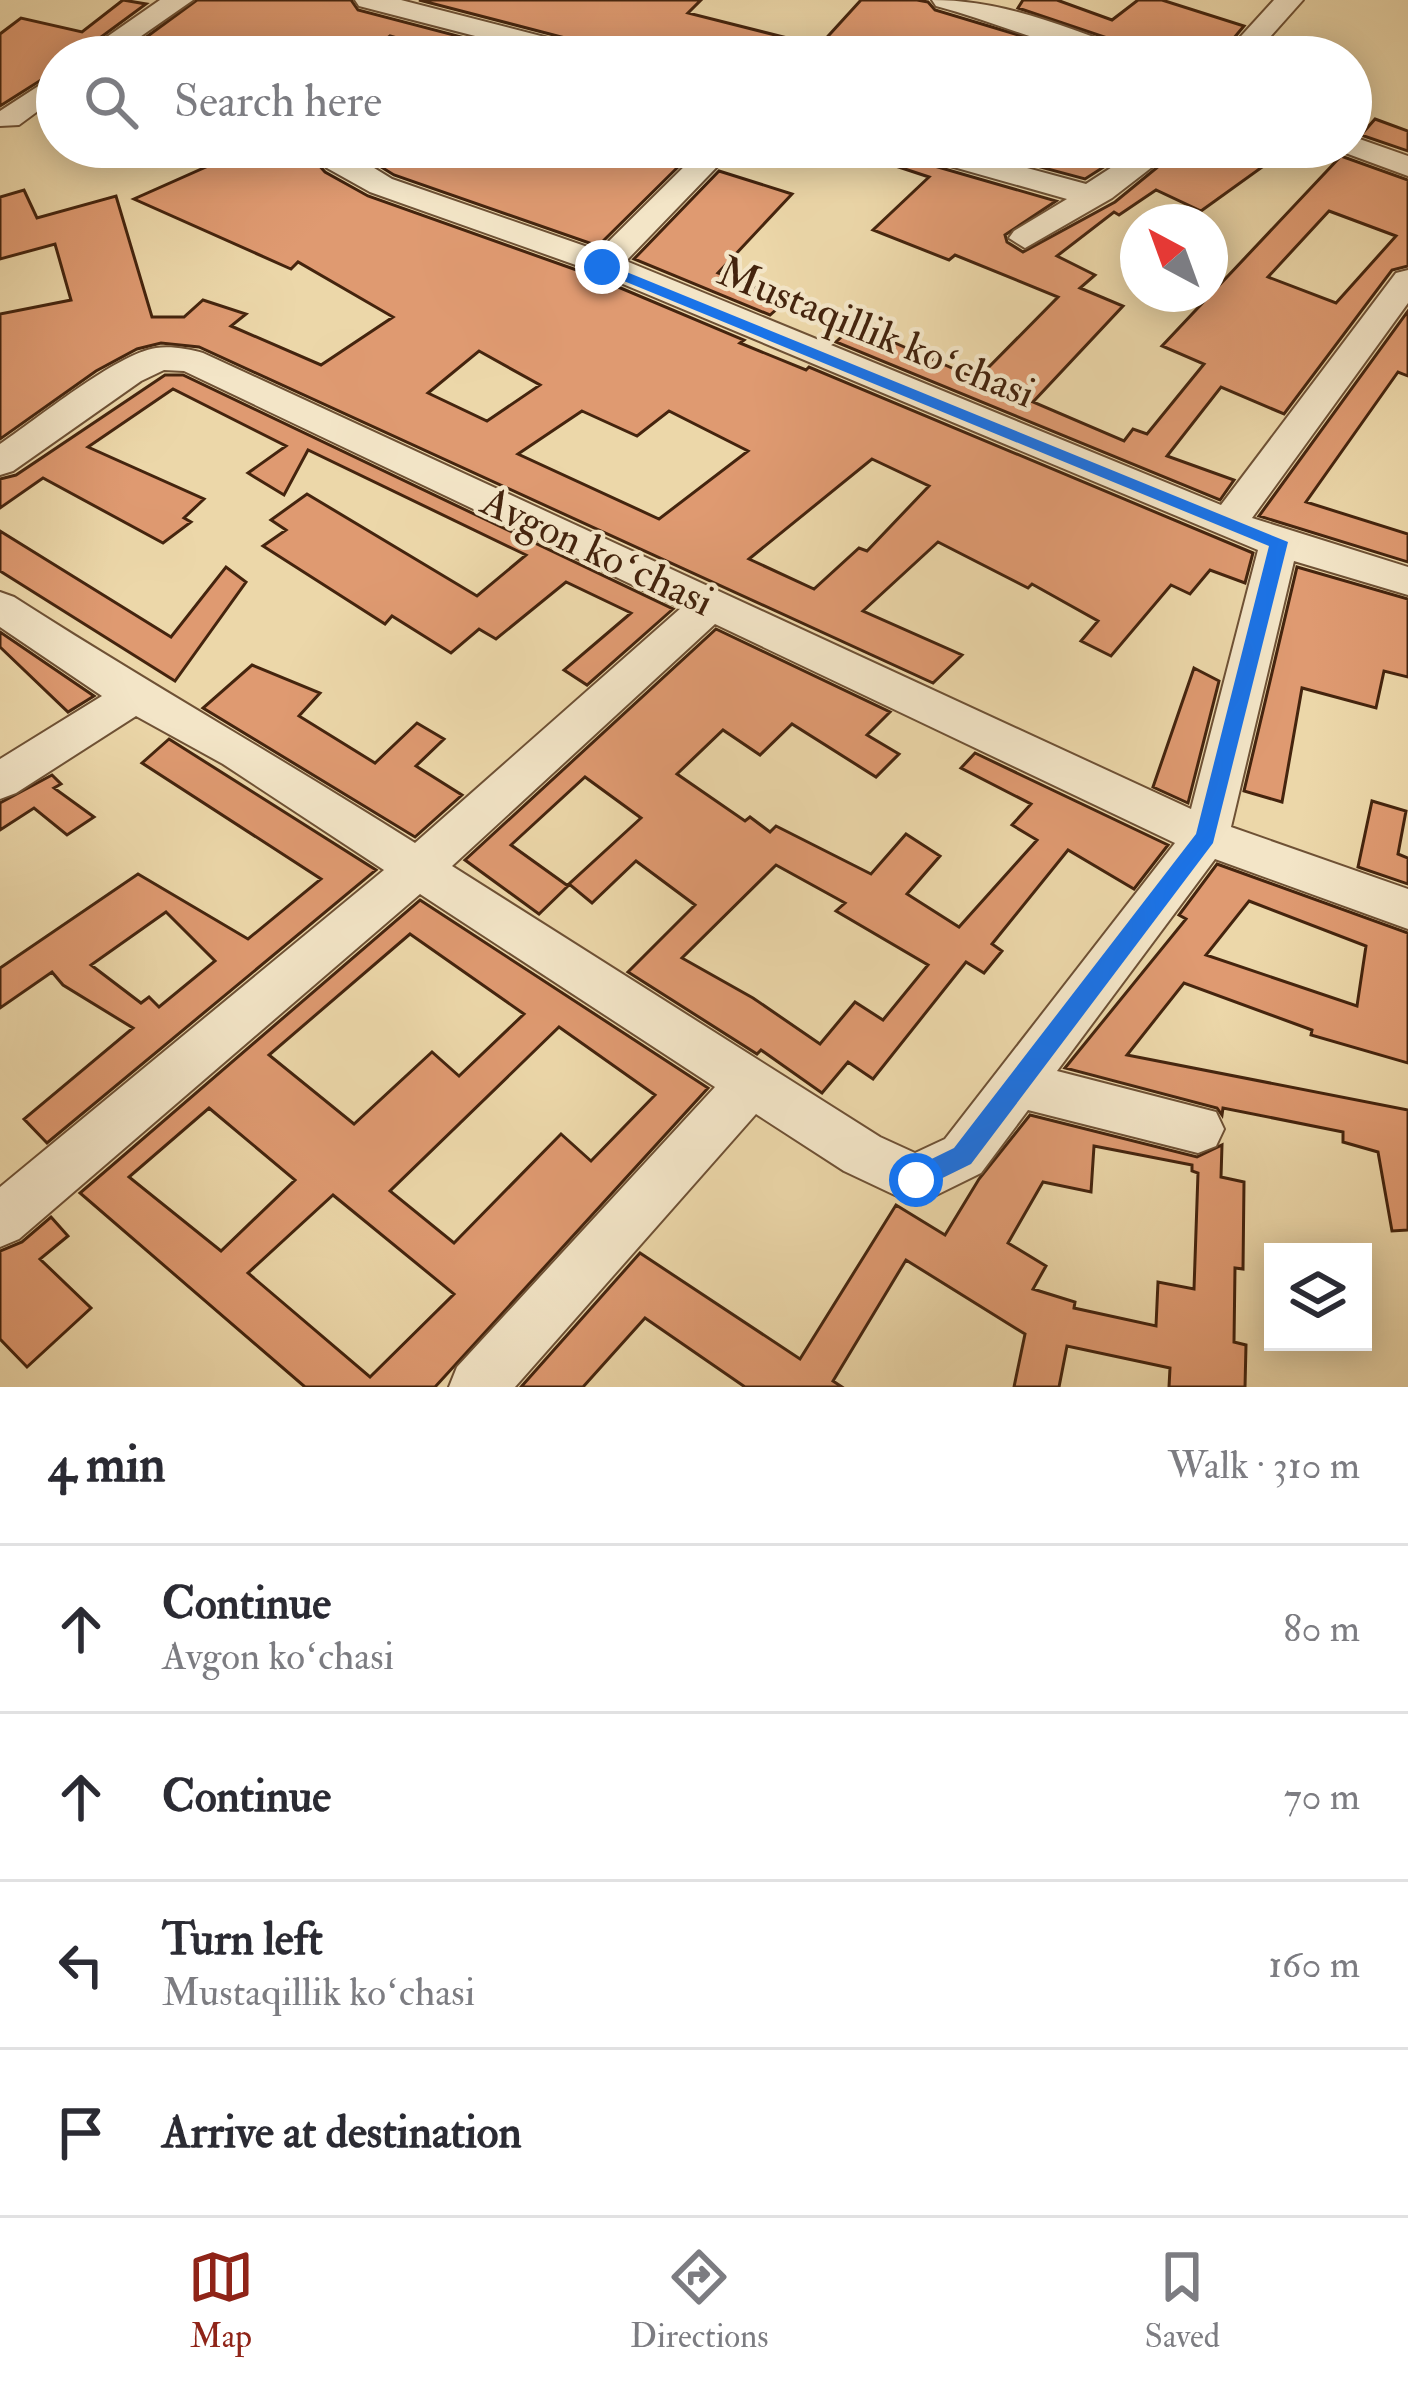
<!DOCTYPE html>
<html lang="en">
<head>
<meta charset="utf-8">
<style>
	:root { --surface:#fff; --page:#f2f2f3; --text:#2b2b33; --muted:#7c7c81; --line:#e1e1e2; --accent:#8f2418 }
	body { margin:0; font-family:"IM FELL Double Pica",serif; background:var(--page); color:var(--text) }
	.controls { position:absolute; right:36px; bottom:36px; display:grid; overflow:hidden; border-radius:0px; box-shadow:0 6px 30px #0003 }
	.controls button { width:108px; height:108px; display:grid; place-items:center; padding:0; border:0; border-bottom:3px solid var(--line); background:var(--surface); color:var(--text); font:60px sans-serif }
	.compass { position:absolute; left:1120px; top:204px; width:108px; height:108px; border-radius:50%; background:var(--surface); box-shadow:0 6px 30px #0003; rotate:319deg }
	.stop { position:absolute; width:36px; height:36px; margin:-27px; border:9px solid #1a73e8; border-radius:50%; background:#fff }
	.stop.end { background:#1a73e8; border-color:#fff; box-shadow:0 3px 12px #0008 }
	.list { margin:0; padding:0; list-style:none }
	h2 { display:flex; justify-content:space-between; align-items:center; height:156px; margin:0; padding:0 48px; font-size:51px }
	h2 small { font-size:39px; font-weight:400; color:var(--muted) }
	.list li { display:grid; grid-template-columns:78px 1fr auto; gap:36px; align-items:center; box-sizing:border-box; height:168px; padding:0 48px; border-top:3px solid var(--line) }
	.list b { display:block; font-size:45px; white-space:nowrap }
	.list p { margin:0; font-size:39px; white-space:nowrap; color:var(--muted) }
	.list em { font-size:39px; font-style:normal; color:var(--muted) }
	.icon { flex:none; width:66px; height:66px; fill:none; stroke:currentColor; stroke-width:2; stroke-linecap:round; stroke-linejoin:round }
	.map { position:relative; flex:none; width:1408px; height:1387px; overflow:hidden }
	.search { position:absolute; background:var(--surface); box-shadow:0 6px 30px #0003; left:36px; right:36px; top:36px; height:132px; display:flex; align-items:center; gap:30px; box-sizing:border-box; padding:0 42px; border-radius:66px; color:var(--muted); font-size:45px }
	.sheet { height:828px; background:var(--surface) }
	nav { display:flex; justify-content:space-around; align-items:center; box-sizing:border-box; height:168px; border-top:3px solid var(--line); background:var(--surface); font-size:33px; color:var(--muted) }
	nav a { display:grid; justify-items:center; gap:6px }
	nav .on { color:var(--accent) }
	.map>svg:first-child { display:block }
</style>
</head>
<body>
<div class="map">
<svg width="1408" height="1387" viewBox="0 0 1408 1387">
	<rect width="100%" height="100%" fill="#ecd7a9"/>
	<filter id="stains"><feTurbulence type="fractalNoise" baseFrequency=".00167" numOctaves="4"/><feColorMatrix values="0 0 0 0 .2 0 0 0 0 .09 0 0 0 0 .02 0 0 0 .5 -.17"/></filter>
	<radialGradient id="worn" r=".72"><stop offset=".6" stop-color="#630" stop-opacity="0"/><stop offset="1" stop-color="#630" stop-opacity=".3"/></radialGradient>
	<path fill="#df9a71" stroke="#44240e" stroke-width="3" fill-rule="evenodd" d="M123,0L146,4L74,57H57V70L0,106V34L21,18L82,32Z
		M197,0H351L358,10L538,57H496L447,44L438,50L390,36L363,57H119Z
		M419,0H701L688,13L819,46L861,0H917L928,2L935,10L1092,57H607L600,47Z
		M1023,0H1057L1112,20L1138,0H1162L1244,26L1218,57H1140L1134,47L1018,8Z
		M1375,119L1408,131V151L1361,135Z
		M251,147H303L325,172L368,196L585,273L744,340L740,343L806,370L809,367L1253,553L1245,583L1210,570L1190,594L1171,585L1111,656L1081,641L1098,621L1032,584L1028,588L938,542L863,611L962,655L933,683L199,347L161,343L137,349L96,371L0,439V314L71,300L55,244L0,259V197L24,190L37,218L116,196L152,317H184L203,300L246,314L231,326L321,365L393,317L298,262L291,269L134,199ZM479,351L540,385L487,421L428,393ZM582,411L637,436L669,411L748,451L659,519L518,454ZM872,459L929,486L867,551L859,548L814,589L749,559Z
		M349,147H492L540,162L556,147H625L681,164L598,246L394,175Z
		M857,147H896L903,157L1056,201L1005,235L1007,242L1023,252L1115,202L1182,147H1242L1272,160L1201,211L1156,190L1119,215L1114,212L1057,256L1095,275L1080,288L1123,306L1033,402L1124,441L1133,429L1147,434L1204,364L1162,346L1341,156L1408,180V266L1392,270L1284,414L1221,387L1167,456L1234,480L1220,500L836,342L854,325L977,379L1058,297L955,255L949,260L873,230L929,177L856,153ZM1329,211L1396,236L1336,303L1268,277Z
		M966,147H1015L1060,159L1070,147H1135L1085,179Z
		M719,171L792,194L718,273L787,300L770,315L634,259Z
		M1408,311V376L1398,372L1306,502L1408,534V562L1259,516Z
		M165,375H183L673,609L587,685L564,670L631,613L566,582L496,639L479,629L451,653L392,616L385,624L263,546L286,530L271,520L307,494L477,596L526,555L308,450L284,495L248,473L286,446L173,389L88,447L204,499L184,518L191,522L163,543L43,478L0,508V479L16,475Z
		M0,531L171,637L226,567L246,582L175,681L0,571Z
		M1297,567L1408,599V677L1384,671L1376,708L1302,688L1282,802L1244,791Z
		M716,629L890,712L867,735L899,754L876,777L792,724L760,755L723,730L677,774L745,821L750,817L770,832L776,826L871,874L906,834L940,856L907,894L959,927L1037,840L1012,825L1031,804L961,768L975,753L1168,845L1134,889L1068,850L992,944L1002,951L984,973L966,962L873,1079L848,1062L822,1093L761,1050L757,1054L628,972L695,905L636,861L592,903L569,884L641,818L585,777L511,845L568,886L539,914L465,860ZM776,865L845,903L836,911L928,965L883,1020L855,1002L820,1044L753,998L682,958Z
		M0,632L94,696L68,712L0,647Z
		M252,665L320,693L299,716L375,763L417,723L444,739L416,766L462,795L415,837L203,708Z
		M1194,668L1219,681L1188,803L1153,787Z
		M169,739L376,870L47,1143L24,1119L133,1028L63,985L52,972L0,1008V968L138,874L248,939L321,879L142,763ZM166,912L215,961L159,1007L149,997L141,1003L91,965Z
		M52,775L61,784L54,788L94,817L67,835L34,808L0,830V803Z
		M1372,801L1406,811L1398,854L1408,858V884L1358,867Z
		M1217,864L1408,933V1063L1311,1035L1312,1030L1184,983L1127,1055L1408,1110V1230L1392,1231L1378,1152L1343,1142V1132L1223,1108L1222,1115L1217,1108L1065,1068L1186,919L1179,915ZM1249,901L1366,946L1357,1006L1206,955Z
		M420,900L708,1088L435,1387H305L80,1193ZM410,934L524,1014L459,1076L432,1052L354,1124L269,1055ZM559,1027L655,1095L591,1161L561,1134L454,1243L390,1191ZM209,1108L295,1180L221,1251L129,1177ZM333,1195L454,1294L370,1377L248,1273Z
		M1030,1115L1197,1157L1222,1145L1221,1177L1244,1182L1243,1269L1235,1268L1234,1342L1246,1345L1245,1387H1169L1170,1368L1067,1346L1059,1387H1014L1025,1334L906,1260L833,1381L842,1387H745L645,1318L583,1387H521L640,1253L800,1359L896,1205L945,1235L979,1179ZM1094,1146L1192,1165V1171L1198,1173L1194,1289L1158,1282L1156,1326L1074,1308L1075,1302L1033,1289L1046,1266L1008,1243L1043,1182L1091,1192Z
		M51,1217L68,1236L40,1259L91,1308L27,1367L0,1339V1251L22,1242Z"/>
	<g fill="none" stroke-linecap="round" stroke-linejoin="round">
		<g stroke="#6e5135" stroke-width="4">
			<path id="minor" d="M160,0H193L111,57H78Z
				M355,0H401L599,51L603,57H556L359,6Z
				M932,0C1004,0 1065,27 1132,51L1136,57C1068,57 1002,23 936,6Z
				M1274,0H1303L1252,57H1222Z
				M57,74V97L19,125L0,126V111Z
				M1351,136L1408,156V176L1340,151L1337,147H1351Z
				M307,147H340L392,179L599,251L704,147H736L626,261L1221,505L1396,273L1408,270V303L1252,518L1408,567V595L1294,561L1231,827L1408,889V929L1215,859L1057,1071L1216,1112L1224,1129L1216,1146L1198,1153L1028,1110L981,1173L916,1205L844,1171L756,1114L515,1387H449L457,1367L715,1087L420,894L19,1239L0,1247V1187L384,870L223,764L136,716L16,793L0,799V759L102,696L0,627V592L14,597C146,682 283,759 415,843L681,608L184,371L164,370L141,381L13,471L0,475V444C36,420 116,354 156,348C171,346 189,349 203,353L1191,809L1258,550L587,269L370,192L327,168ZM715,624L1175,843L945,1139L915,1153L880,1137L452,866Z
				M900,147H949L1086,184L1143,147H1178L1112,198L1025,248L1009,238L1014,231L1067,199L904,153Z"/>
		</g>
		<use href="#minor" fill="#f3e5c7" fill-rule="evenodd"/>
	</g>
	<path fill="#1a73e8" d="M602,262L1288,542L1213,843L971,1164L916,1191L907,1188V1171L954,1148L1196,834L1269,546L597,270V263Z"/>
	<g text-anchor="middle" stroke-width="9" stroke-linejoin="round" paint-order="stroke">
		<g font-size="42" fill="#44240e" stroke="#f3e5c7">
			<text transform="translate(877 331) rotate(22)" y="15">Mustaqillik koʻchasi</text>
			<text transform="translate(598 550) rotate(25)" y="15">Avgon koʻchasi</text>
		</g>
	</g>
	<rect width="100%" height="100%" filter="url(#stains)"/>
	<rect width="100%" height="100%" fill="url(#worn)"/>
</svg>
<div class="controls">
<button><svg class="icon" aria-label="layers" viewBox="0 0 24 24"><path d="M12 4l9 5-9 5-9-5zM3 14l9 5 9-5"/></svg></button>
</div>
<svg class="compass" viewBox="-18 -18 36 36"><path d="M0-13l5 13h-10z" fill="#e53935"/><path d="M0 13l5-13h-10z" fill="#7c7c81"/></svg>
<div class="stop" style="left:916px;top:1180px"></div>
<div class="stop end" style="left:602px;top:267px"></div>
<div class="search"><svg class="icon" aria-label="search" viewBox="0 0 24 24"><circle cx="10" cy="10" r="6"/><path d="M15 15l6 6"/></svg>Search here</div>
</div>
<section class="sheet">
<h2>4 min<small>Walk · 310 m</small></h2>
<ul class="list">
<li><svg class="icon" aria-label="ahead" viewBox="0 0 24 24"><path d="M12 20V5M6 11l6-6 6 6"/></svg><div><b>Continue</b><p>Avgon koʻchasi</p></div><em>80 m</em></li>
<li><svg class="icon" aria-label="ahead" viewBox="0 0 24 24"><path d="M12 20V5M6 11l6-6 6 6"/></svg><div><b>Continue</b></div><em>70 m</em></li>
<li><svg class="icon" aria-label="left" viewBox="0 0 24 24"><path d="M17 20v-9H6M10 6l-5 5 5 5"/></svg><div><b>Turn left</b><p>Mustaqillik koʻchasi</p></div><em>160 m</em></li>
<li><svg class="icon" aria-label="arrive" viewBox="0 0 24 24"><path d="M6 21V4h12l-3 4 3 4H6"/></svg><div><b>Arrive at destination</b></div></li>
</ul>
</section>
<nav>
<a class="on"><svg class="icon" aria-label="map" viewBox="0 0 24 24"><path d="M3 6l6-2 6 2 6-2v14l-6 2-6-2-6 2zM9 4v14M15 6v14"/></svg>Map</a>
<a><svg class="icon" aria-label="directions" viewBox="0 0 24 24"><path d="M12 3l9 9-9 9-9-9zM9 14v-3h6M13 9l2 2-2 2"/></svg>Directions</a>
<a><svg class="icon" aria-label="saved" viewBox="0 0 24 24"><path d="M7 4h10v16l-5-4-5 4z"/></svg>Saved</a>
</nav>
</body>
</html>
